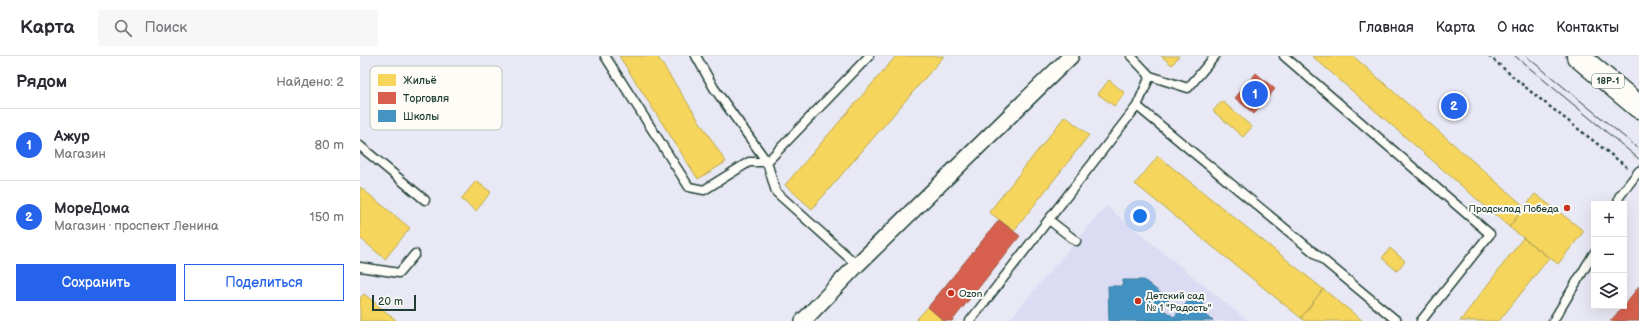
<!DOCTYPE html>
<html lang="ru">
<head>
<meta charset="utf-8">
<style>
	:root { --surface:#fff; --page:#f7f7f7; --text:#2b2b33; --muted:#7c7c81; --line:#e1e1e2; --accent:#2563eb }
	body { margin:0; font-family:"Balsamiq Sans",sans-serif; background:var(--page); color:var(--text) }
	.controls { position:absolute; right:12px; bottom:12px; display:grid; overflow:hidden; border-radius:0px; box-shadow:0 4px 16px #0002 }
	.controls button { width:36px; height:36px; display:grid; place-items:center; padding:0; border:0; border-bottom:1px solid var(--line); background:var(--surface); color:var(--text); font:20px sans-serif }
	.scale { position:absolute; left:12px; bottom:10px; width:44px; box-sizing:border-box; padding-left:4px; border:2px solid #1f3d34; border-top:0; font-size:11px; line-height:14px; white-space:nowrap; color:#1f3d34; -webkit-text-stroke:3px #fdfcf7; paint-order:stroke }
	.you { position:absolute; left:780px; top:160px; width:14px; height:14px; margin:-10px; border:3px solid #fff; border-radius:50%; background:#1a73e8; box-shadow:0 0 0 6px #1a73e833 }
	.badge { display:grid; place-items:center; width:26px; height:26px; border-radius:50%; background:var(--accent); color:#fff; font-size:13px; font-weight:700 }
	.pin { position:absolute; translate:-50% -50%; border:2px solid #fff; box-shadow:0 1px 4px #0006 }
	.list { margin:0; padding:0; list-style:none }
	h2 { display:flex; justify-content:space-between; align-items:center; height:52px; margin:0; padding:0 16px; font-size:17px }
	h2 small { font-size:13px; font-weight:400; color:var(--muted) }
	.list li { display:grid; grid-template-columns:26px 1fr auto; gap:12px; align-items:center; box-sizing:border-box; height:72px; padding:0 16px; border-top:1px solid var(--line) }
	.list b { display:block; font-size:15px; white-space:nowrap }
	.list p { margin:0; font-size:13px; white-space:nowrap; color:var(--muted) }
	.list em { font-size:13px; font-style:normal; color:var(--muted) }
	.actions { display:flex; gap:8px; padding:12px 16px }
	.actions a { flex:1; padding:9px 0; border:1px solid var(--accent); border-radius:0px; text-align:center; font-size:14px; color:var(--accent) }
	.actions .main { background:var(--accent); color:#fff }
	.icon { flex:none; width:22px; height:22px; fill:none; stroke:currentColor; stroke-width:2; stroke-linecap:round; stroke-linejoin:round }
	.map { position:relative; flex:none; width:1279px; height:265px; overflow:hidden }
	header { display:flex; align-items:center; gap:24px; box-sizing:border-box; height:56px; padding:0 20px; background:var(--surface); border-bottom:1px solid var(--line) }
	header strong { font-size:19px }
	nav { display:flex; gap:22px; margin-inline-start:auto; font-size:14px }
	.search { width:280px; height:36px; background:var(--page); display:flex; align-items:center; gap:10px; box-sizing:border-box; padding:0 14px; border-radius:0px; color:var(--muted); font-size:15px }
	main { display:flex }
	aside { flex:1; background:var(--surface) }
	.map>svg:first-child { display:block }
</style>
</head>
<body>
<header>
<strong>Карта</strong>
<div class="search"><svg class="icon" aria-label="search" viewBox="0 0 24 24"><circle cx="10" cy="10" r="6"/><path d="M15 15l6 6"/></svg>Поиск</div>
<nav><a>Главная</a><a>Карта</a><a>О нас</a><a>Контакты</a></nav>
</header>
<main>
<aside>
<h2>Рядом<small>Найдено: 2</small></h2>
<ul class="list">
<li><span class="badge">1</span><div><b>Ажур</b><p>Магазин</p></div><em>80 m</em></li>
<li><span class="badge">2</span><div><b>МореДома</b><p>Магазин · проспект Ленина</p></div><em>150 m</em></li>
</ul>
<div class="actions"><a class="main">Сохранить</a><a>Поделиться</a></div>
</aside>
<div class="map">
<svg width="1279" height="265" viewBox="0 0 1279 265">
	<rect width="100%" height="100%" fill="#e9e9f5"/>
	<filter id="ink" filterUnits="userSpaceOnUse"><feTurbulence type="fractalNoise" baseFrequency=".025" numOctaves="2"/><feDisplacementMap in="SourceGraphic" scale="8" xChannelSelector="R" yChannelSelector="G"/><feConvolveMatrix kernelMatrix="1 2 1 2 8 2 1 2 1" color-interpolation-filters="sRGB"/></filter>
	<g filter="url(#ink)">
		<path fill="#dbdcf3" d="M746,150L888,265H648Z"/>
		<path fill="#f6d55c" stroke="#b6a750" d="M259,0H297L366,106L338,123Z
			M536,0H584L452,153L425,129Z
			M801,0H819L812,9Z
			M952,0H993L1165,151L1149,171Z
			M749,24L765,37L754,50L738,38Z
			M862,45L892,71L883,81L853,55Z
			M705,60L729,79L654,175L629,156Z
			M798,100L963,233L941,262L775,128Z
			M116,125L131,136L116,155L101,143Z
			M0,131L50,172L25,203L0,182Z
			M1175,138L1224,175L1198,208L1149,171Z
			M1163,182L1189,202L1139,265H1100Z
			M1030,192L1045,205L1037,215L1022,202Z
			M963,233L1003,265H945L941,262Z
			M4,238L37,265H0V242Z
			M568,251L584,265H555Z"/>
		<path fill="#d6604d" stroke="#9f5646" d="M896,17L915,33L894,58L875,42Z
			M639,164L660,180L592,265H584L568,251Z
			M1279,230V265H1250L1264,250Z"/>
		<path fill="#4393c3" stroke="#387998" d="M763,224H784L809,244L802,253L814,261L831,242H837L843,247L845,251L841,256L853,265H749L748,230H762Z"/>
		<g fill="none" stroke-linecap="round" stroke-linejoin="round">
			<g stroke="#1f3d34" stroke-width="11">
				<path id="service" d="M245,0L329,131L344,134L389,106H407L416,136L497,209
					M336,0L354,32L407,106L509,0
					M771,0L790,20L828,32L855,0
					M924,0L1130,178L1061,265
					M777,50L1037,265
					M0,90L65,144
					M1258,148L1259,141L1279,115
					M689,164L716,185
					M0,211L39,217L55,198
					M610,265L777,50L790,20
					M1193,265L1234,197"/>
			</g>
			<g stroke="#1f3d34" stroke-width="18">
				<path id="minor" d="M443,265L497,209L711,0"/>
			</g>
			<g stroke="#1f3d34" stroke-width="25">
				<path id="primary" d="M1218,0L1279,51"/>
			</g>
			<path stroke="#1f3d34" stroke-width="2.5" stroke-dasharray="3 3" stroke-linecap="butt" d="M1129,0L1170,35L1268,112"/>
			<use href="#service" stroke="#fdfcf7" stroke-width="8"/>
			<use href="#minor" stroke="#fdfcf7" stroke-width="15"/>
			<use href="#primary" stroke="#fdfcf7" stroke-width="22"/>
			<path stroke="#1f3d34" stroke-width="1" d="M1155,0L1279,103
				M1166,0L1279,93"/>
		</g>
	</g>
	<g fill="#c8321e" stroke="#fdfcf7" stroke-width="1.5">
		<circle cx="1207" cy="152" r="4"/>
		<circle cx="591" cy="237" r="4"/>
		<circle cx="778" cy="245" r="4"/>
	</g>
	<g text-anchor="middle" stroke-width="4" stroke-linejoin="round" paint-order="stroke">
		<rect fill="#fdfcf7" stroke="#62766e" stroke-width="1" x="1232" y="18" width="32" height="14" rx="3"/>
		<g font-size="9" font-weight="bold" fill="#1f3d34">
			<text x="1248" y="28">18Р-1</text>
		</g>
		<g font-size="10" fill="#1f3d34" stroke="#fdfcf7" text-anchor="start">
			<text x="1199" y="156" text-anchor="end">Продсклад Победа</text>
			<text x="599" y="241">Ozon</text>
			<text x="786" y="243">Детский сад<tspan x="786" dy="12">№ 1 "Радость"</tspan></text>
		</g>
	</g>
	<rect x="10" y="10" width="132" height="64" rx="6" fill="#fdfcf7" stroke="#bac3bc" stroke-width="1"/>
	<rect x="18" y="18" width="18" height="12" fill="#f6d55c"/>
	<rect x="18" y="36" width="18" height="12" fill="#d6604d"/>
	<rect x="18" y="54" width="18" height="12" fill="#4393c3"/>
	<g font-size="11" fill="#1f3d34">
		<text x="43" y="28">Жильё</text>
		<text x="43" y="46">Торговля</text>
		<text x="43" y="64">Школы</text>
	</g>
</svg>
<div class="controls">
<button>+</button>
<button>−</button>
<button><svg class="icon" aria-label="layers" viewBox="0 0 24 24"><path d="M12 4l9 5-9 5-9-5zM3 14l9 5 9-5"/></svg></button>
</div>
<div class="scale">20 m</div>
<div class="you"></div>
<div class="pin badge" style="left:895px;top:38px">1</div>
<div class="pin badge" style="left:1094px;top:50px">2</div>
</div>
</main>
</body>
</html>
